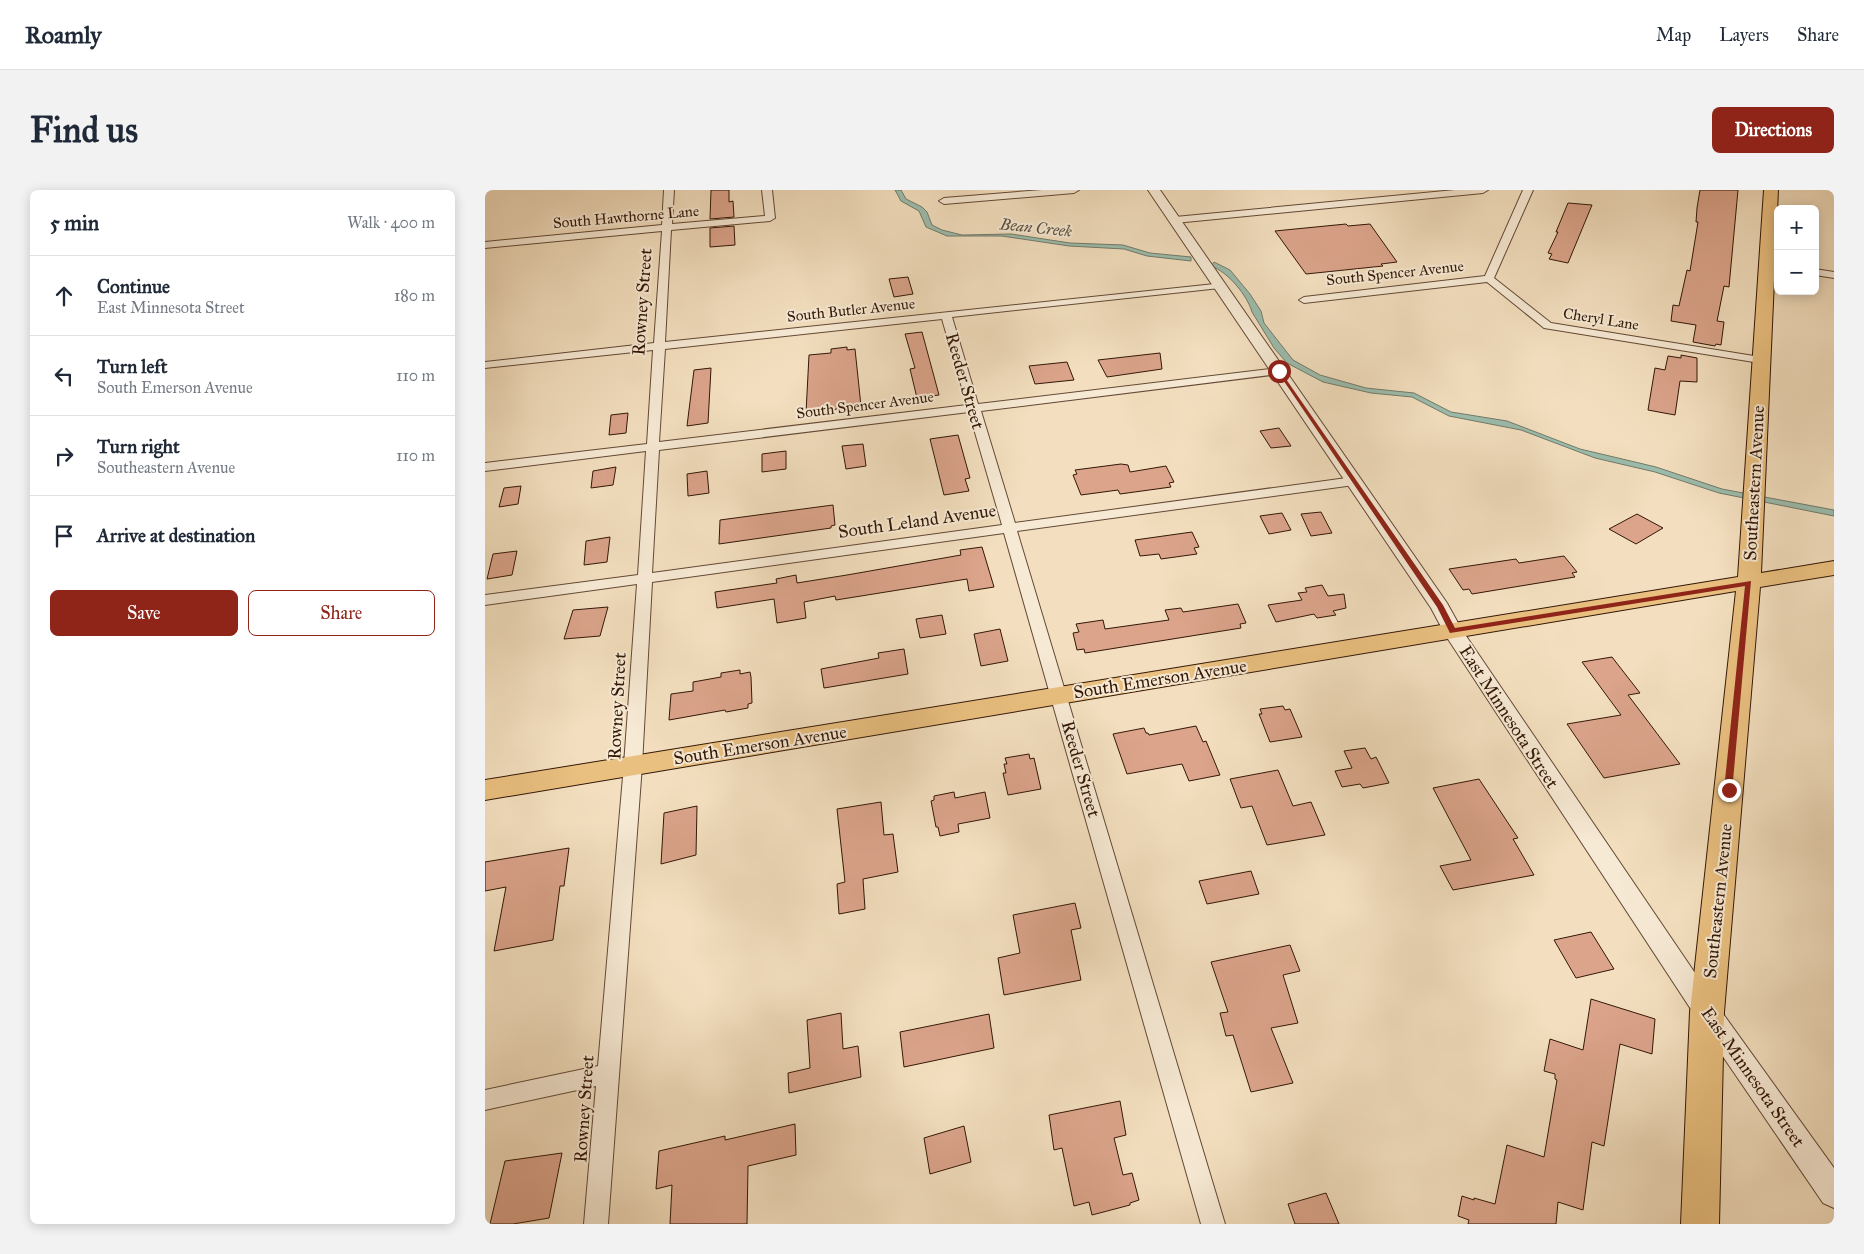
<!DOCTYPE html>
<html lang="en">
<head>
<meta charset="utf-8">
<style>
	:root { --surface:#fff; --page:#f2f2f3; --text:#1f2937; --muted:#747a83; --line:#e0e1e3; --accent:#8f2418 }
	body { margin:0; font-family:"IM FELL Great Primer",serif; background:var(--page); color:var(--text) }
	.controls { position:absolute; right:15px; top:15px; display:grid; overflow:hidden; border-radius:8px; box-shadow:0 2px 12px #0003 }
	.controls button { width:45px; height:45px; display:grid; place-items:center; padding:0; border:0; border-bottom:1px solid var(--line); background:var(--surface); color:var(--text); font:25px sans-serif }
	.stop { position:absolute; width:15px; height:15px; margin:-11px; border:4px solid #8f2418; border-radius:50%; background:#fff }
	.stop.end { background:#8f2418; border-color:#fff; box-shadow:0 1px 5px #0008 }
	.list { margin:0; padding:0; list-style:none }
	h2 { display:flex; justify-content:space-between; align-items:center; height:65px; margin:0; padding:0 20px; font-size:21px }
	h2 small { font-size:16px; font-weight:400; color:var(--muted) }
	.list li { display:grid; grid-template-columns:32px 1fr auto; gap:15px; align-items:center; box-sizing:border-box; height:80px; padding:0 20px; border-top:1px solid var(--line) }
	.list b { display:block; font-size:19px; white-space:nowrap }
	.list p { margin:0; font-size:16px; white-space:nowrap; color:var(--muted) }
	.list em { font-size:16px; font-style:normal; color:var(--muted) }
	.actions { display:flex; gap:10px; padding:15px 20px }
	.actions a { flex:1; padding:11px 0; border:1px solid var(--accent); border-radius:8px; text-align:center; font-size:18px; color:var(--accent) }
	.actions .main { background:var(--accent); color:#fff }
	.icon { flex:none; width:28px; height:28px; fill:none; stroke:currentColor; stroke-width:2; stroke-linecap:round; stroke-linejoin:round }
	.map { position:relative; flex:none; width:1349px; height:1034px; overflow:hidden; border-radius:8px }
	header { display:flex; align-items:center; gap:30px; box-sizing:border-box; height:70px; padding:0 25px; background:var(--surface); border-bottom:1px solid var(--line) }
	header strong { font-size:24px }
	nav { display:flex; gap:28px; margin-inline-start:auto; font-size:18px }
	.intro { display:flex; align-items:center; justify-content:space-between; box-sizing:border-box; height:120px; padding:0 30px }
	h1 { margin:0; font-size:35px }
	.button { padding:12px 22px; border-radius:8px; background:var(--accent); color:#fff; font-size:18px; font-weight:700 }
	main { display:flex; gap:30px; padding:0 30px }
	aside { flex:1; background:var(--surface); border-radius:8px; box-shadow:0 2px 12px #0003 }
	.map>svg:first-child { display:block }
</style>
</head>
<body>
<header>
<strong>Roamly</strong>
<nav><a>Map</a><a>Layers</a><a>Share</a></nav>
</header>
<div class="intro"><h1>Find us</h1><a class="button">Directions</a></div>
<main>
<aside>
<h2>5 min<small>Walk · 400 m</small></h2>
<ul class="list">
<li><svg class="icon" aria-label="ahead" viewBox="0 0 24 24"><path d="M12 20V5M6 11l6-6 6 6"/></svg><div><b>Continue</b><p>East Minnesota Street</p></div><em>180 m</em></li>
<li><svg class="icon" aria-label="left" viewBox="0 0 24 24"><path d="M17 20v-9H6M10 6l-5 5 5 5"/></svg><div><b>Turn left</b><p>South Emerson Avenue</p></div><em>110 m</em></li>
<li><svg class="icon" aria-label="right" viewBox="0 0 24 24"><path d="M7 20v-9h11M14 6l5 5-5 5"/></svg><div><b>Turn right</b><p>Southeastern Avenue</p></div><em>110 m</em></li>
<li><svg class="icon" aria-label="arrive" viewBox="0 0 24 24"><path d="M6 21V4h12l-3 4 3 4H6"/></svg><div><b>Arrive at destination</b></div></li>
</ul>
<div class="actions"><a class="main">Save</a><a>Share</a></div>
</aside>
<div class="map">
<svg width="1349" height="1034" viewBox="0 0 1349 1034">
	<rect width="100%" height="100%" fill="#f3dfbf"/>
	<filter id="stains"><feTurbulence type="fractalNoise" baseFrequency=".004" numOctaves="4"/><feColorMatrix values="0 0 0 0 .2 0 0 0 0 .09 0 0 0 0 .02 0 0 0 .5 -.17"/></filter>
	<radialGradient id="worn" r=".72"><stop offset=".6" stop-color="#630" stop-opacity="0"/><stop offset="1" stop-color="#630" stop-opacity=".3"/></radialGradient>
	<path fill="#9cbdad" stroke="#727b6b" d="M410,0H416L421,9L437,17L442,22L447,35L457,40L477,45L526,44L585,53L638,55L665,63L706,67V71L662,66L639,59L584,56L517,46H462L441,37L434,21L416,11Z
		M729,72L745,80L765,104L776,121L779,133L808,170L835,185L881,198L929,203L966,222L1022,231L1095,259L1171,277L1237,299L1349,320V326L1234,303L1170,282L1110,268L1036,240L964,226L927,207L886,203L838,192L802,173L789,158L767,122C762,105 743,82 726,76Z"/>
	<path fill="#dba48b" stroke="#331707" d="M226,0H244V12L248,11L249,27L225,29Z
		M1215,0H1253L1244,97L1239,96L1232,131L1239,132L1236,155L1231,154L1230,156L1208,152L1211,135L1186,131L1188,115L1194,116L1202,80L1205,81L1213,32H1211L1212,18Z
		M1083,13L1107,15L1083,73L1064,69L1067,64L1063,63L1073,42H1071Z
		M861,34L863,36L885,34L912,72L896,74L898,76L821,84L790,41Z
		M249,36L250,55L225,57V38Z
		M423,87L428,104L409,107L404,89Z
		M437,142L454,205L432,208L425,179L430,178L420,144Z
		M362,157V160L370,159L376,216L321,223L324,165L346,163V159Z
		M675,163L677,179L622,187L613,170Z
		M1196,165L1212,168V192L1195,191L1190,225L1163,220L1170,178L1180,180L1183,166L1196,168Z
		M582,172L589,190L550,194L544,176Z
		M226,178L223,233L202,236L209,180Z
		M143,223L141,243L124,245L126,225Z
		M794,238L806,256L786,258L775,241Z
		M473,245L485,288L480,289L484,301L459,305L445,249Z
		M378,254L381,276L361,279L357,256Z
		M301,261V279L277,282V264Z
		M636,274L643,275L645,282L681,276L689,292L684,293L686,297L635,304L633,300L596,305L588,285L592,284L590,280Z
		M131,277L128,295L106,298L108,281Z
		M222,281L224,303L203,306L202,284Z
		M36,296L33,314L14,317L19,298Z
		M348,315L350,335L346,336V338L234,354L235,330Z
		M836,322L847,343L826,346L816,324Z
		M797,323L806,340L784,344L775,326Z
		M1152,324L1178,338L1151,354L1124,339Z
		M707,342L714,357L709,358L712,364L676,369L674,364L655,366L650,350Z
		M125,347L122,372L99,375L101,351Z
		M497,357L509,397L484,401L482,389L351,410L350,406L319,412L321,428L292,433L289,409L232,418L230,402L292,393L291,389L311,385L312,393L362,385L476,365L475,360Z
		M32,361L27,385L2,389L8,364Z
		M1079,366L1092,382L1087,383L1090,387L987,404L984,399L978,400L964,379L1031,369L1034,373Z
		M837,395L843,406L859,404L861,418L848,421L851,425L832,428L829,424L791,432L783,415L817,410L813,403L822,402L820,398Z
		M753,414L761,433L755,434L756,438L600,463L599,459L592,460L588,443L594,442L591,434L618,430L620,439L684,430L680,420L696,418L698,422Z
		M123,417L115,446L79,449L88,420Z
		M457,425L461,444L435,448L431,429Z
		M515,439L523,471L496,476L489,444Z
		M419,459L423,484L339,498L336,479L394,468L393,463Z
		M1127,467L1155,503L1143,505L1195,574L1119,588L1082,534L1136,525L1097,472Z
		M255,480V484L265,482L266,487L267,513L263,514V518L241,522L240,520L184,530L186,504L208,501V492L236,487V483Z
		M798,516L800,520L805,519L817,547L785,552L774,524H777L775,519Z
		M711,536L718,552L721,551L735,585L704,591L697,574L642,584L628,544L659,538L661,543H663L664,545Z
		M880,558L886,569L891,567L904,593L878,598L875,594L857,597L850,581L867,578L859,561Z
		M544,564L545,569L549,568L556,599L523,605L518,583H521L519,574H522L520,568Z
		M793,580L808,616L826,612L840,645L782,655L767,616L756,618L745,589Z
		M994,589L1033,648L1028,649L1049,685L968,700L955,676L986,670L948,598Z
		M469,602L470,608L500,602L505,628L473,634L474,642L455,646L453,637H451L446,611L449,610V606Z
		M396,612L399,645L408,644L413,682L378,689L380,719L354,724L352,694L360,692L352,619Z
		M212,616L211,665L176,674L179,623Z
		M84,658L79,696H75L68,750L9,761L21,697L0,701V672Z
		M766,681L774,704L722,714L714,691Z
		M590,713L596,738L586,740L596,790L519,805L513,768L535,763L528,725Z
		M1106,742L1129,779L1091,788L1069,750Z
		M805,755L815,781L798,785L813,833L786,838L808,893L766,902L748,845L741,846L735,823L743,822L726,772Z
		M1106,809L1170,829L1167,864L1135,854L1119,956L1107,952L1098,1020L1073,1012L1071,1034H983L984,1030L973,1026L977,1006L989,1010V1008L1010,1014L1022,955L1059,967L1072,890L1070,889V884L1059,881L1065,849L1098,860Z
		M356,823L358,859L373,856L376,887L304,903L303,883L325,878L322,830Z
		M504,824L509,858L419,877L415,842Z
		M635,911L641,945L629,948L638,985L647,983L654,1010L645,1013V1015L607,1025L604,1012L589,1016L577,958L569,960L564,925Z
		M310,934L311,965L263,976L262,1034H185L187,995L171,999L174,961L240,946V950Z
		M479,936L486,972L445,984L439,948Z
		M77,963L64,1028L28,1034H5L20,971Z
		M841,1003L854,1034H810L803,1014Z"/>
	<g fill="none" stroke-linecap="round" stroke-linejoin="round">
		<g stroke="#634935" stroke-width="2">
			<path id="minor" d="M179,0H189L187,34L280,26L277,0H287L290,28L285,31L186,40L180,152L739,93L740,95L735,98L467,127L493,214L794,178L800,181L794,184L496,221L530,333L869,287L876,291L869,295L532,341L740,1034H716L519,343L167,392L157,575L123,1034H99L111,896L0,920V900L113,876L139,575L152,394L0,415V405L153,385L161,261L0,281V273L162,254L168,160L0,178V172L169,153L177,41L0,58V52L177,35ZM457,129L482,215L174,252L180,159ZM484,222L517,335L167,383L174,260Z
				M557,0H594L589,3L459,14L454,11L459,8Z
				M970,0H1003L998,3L690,33L685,30L690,27Z
				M1038,0H1048L1009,88L1066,133L1275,167L1281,170L1279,172L1275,173L1059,138L1002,92L819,113L814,110L819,107L1000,86Z
				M1330,79L1349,82V88L1330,85Z"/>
		</g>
		<g stroke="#634935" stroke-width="2">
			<path id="tertiary" d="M663,0H675L962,413L977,440L1231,814L1349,978V1018L1338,1013L1213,830L961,446L946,418Z"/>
		</g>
		<g stroke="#331707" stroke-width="2">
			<path id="primary" d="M1279,0H1293L1276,383L1349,371V385L1275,397L1239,822L1234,1034H1196L1205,822L1251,401L0,610V590L1253,387Z"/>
		</g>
		<use href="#minor" fill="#f7ead5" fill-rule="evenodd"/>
		<use href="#tertiary" fill="#f7ead5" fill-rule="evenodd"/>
		<use href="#primary" fill="#eac080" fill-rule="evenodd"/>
	</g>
	<path fill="#8f2418" d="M794,179L958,415L970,438L1266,391L1247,602H1241L1239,600L1260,396L965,443L952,417L792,181Z"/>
	<g text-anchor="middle" stroke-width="4" stroke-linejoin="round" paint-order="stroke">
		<g font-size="15" fill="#331707" stroke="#f7ead5">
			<text transform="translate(141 27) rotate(-5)" y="5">South Hawthorne Lane</text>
			<text transform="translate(910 83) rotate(-6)" y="5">South Spencer Avenue</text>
			<text transform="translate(366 120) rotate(-6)" y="5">South Butler Avenue</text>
			<text transform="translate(1116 129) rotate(9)" y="5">Cheryl Lane</text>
			<text transform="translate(380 215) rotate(-7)" y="5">South Spencer Avenue</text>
		</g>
		<g font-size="16" font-style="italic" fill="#585141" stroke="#f7ead5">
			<text transform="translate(551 37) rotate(6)" y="6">Bean Creek</text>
		</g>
		<g font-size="18" fill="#331707" stroke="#f7ead5">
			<text transform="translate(157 112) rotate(-86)" y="6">Rowney Street</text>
			<text transform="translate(480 191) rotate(74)" y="6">Reeder Street</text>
			<text transform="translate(1269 293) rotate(-87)" y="6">Southeastern Avenue</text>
			<text transform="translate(432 331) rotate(-8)" y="6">South Leland Avenue</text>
			<text transform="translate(675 489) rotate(-9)" y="6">South Emerson Avenue</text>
			<text transform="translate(132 516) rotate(-87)" y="6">Rowney Street</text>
			<text transform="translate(1024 527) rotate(57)" y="6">East Minnesota Street</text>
			<text transform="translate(275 555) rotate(-9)" y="6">South Emerson Avenue</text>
			<text transform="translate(596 579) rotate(74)" y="6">Reeder Street</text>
			<text transform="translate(1233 711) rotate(-84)" y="6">Southeastern Avenue</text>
			<text transform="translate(1268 887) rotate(55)" y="6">East Minnesota Street</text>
			<text transform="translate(99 919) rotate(-86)" y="6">Rowney Street</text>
		</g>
	</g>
	<rect width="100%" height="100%" filter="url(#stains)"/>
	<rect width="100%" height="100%" fill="url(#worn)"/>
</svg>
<div class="controls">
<button>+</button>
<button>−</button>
</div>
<div class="stop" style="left:794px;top:181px"></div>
<div class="stop end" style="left:1244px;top:600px"></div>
</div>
</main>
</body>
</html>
